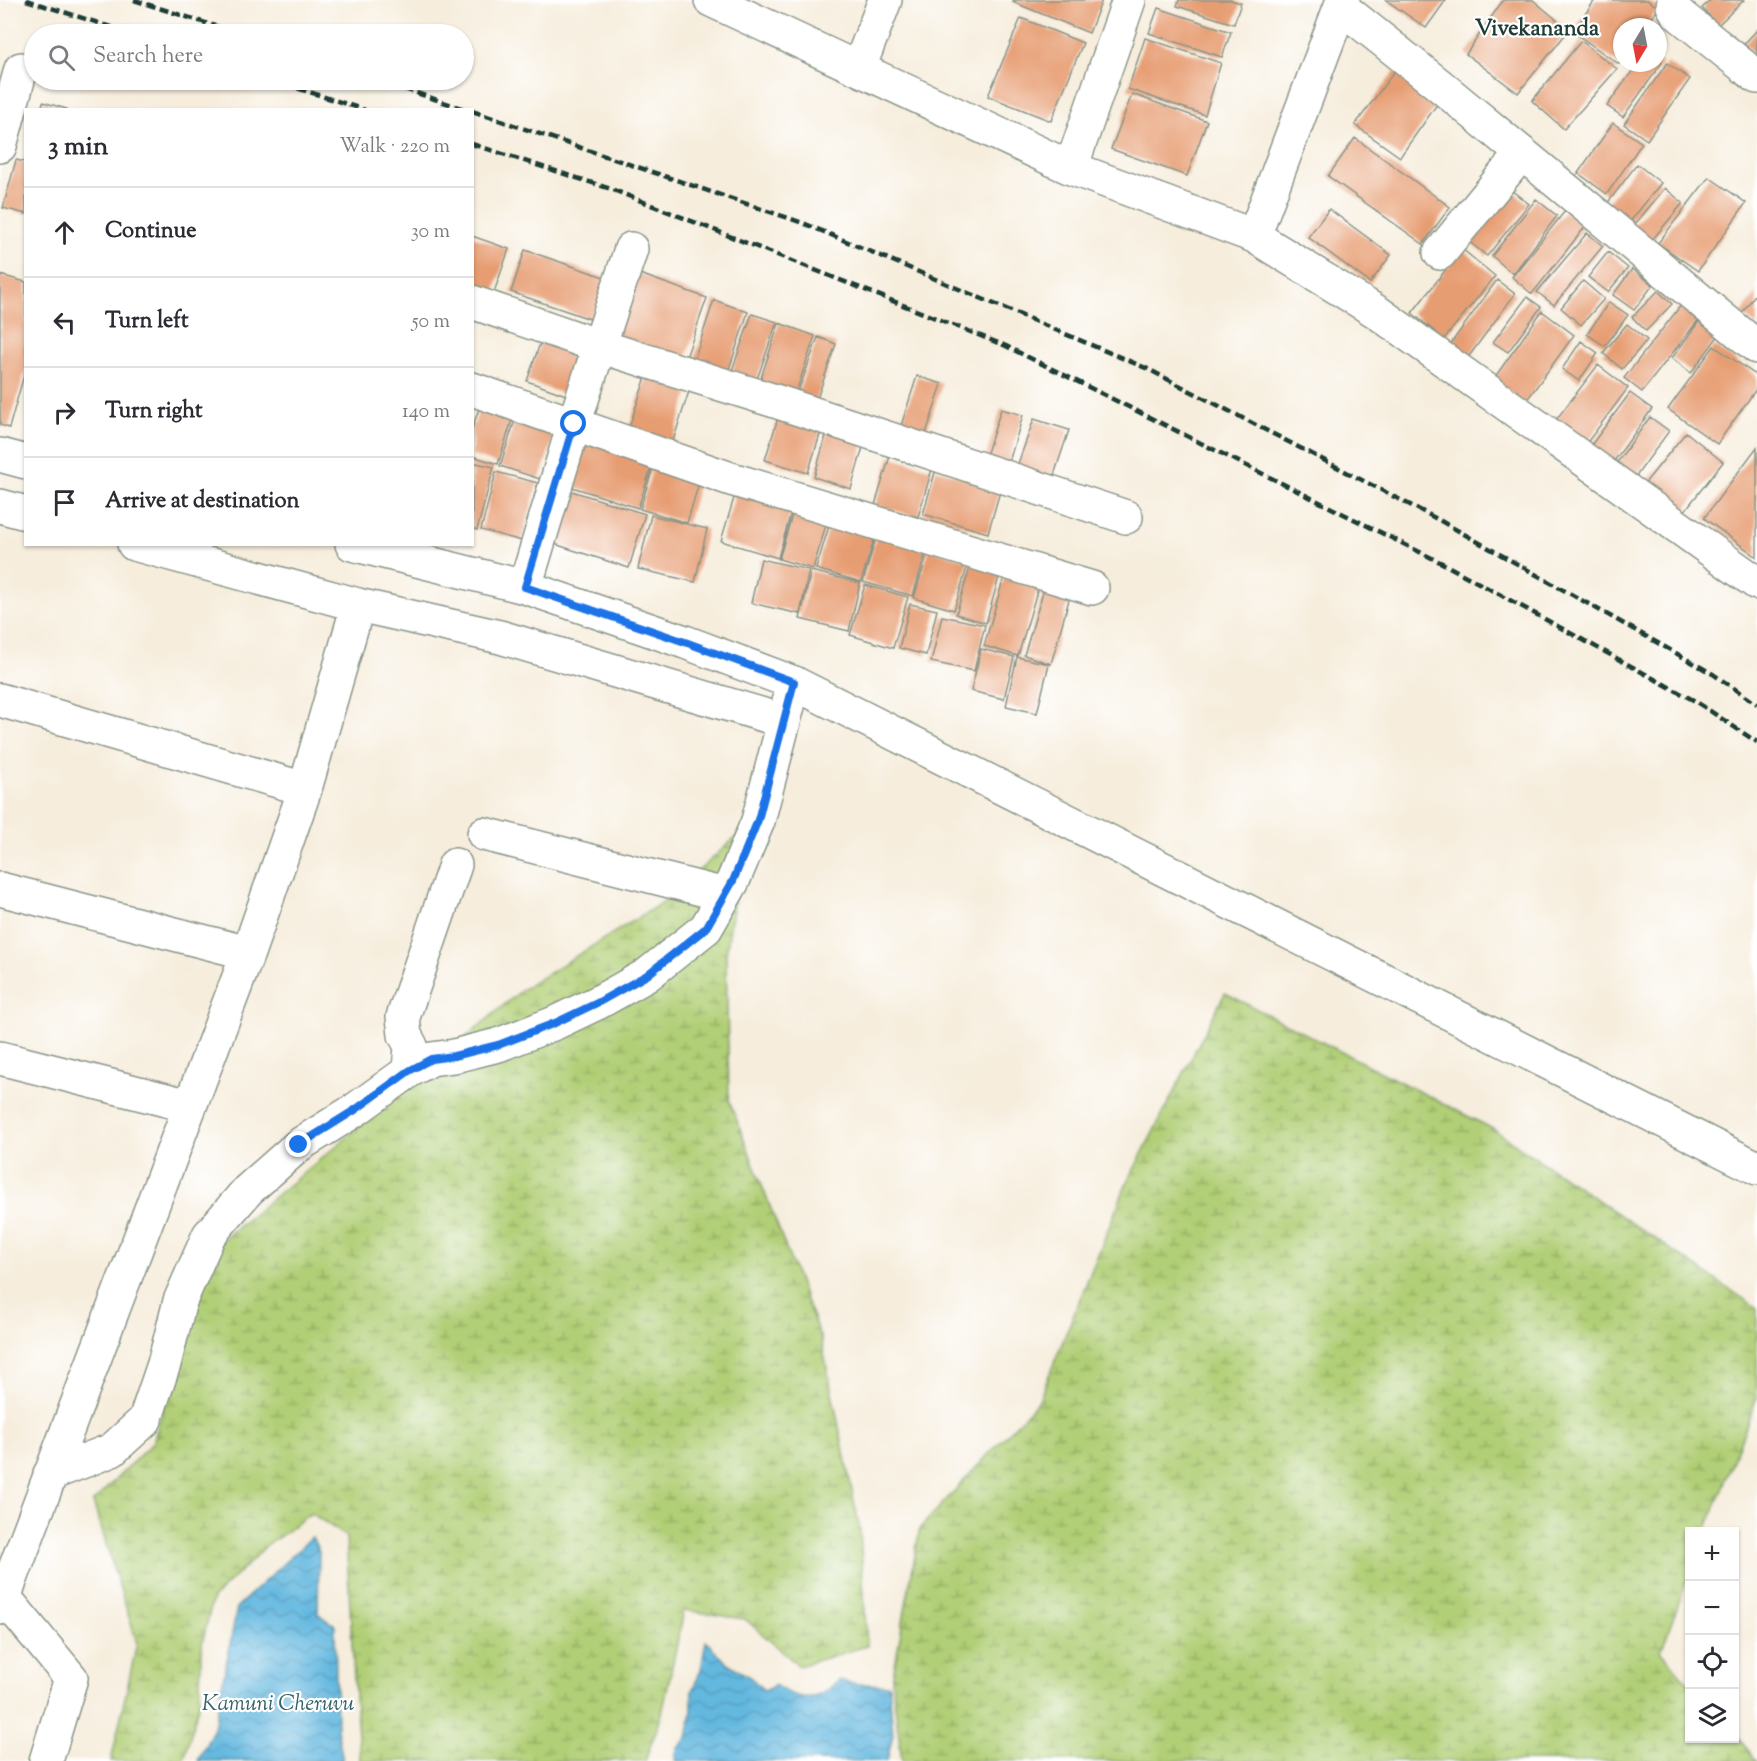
<!DOCTYPE html>
<html lang="en">
<head>
<meta charset="utf-8">
<style>
	:root { --surface:#fff; --page:#f2f2f3; --text:#2b2b33; --muted:#7c7c81; --line:#e1e1e2 }
	body { margin:0; font-family:"Sorts Mill Goudy",serif; background:var(--page); color:var(--text) }
	.controls { position:absolute; right:18px; bottom:18px; display:grid; overflow:hidden; border-radius:0px; box-shadow:0 2px 4px #0004 }
	.controls button { width:54px; height:54px; display:grid; place-items:center; padding:0; border:0; border-bottom:2px solid var(--line); background:var(--surface); color:var(--text); font:30px sans-serif }
	.compass { position:absolute; left:1613px; top:18px; width:54px; height:54px; border-radius:50%; background:var(--surface); box-shadow:0 2px 4px #0004; rotate:190deg }
	.stop { position:absolute; width:18px; height:18px; margin:-14px; border:4px solid #1a73e8; border-radius:50%; background:#fff }
	.stop.end { background:#1a73e8; border-color:#fff; box-shadow:0 2px 6px #0008 }
	.list { margin:0; padding:0; list-style:none }
	h2 { display:flex; justify-content:space-between; align-items:center; height:78px; margin:0; padding:0 24px; font-size:26px }
	h2 small { font-size:20px; font-weight:400; color:var(--muted) }
	.list li { display:grid; grid-template-columns:39px 1fr auto; gap:18px; align-items:center; box-sizing:border-box; height:90px; padding:0 24px; border-top:2px solid var(--line) }
	.list b { display:block; font-size:22px; white-space:nowrap }
	.list em { font-size:20px; font-style:normal; color:var(--muted) }
	.icon { flex:none; width:33px; height:33px; fill:none; stroke:currentColor; stroke-width:2; stroke-linecap:round; stroke-linejoin:round }
	.map { position:relative; flex:none; width:1757px; height:1761px; overflow:hidden }
	.search { position:absolute; background:var(--surface); box-shadow:0 2px 4px #0004; left:24px; top:24px; width:450px; height:66px; display:flex; align-items:center; gap:15px; box-sizing:border-box; padding:0 21px; border-radius:33px; color:var(--muted); font-size:22px }
	.panel { position:absolute; background:var(--surface); box-shadow:0 2px 4px #0004; left:24px; top:108px; width:450px; height:438px; border-radius:0px }
	.map>svg:first-child { display:block }
</style>
</head>
<body>
<div class="map">
<svg width="1757" height="1761" viewBox="0 0 1757 1761">
	<defs>
		<pattern id="wetland-marsh" width="20" height="14" patternUnits="userSpaceOnUse" patternTransform="scale(1.5)"><rect width="20" height="14" fill="#b1cf76"/><path d="M1 5h8M5 5V1M11 12h8M15 12V8" fill="none" stroke="#8fa962"/></pattern>
		<pattern id="water-waves" width="16" height="10" patternUnits="userSpaceOnUse" patternTransform="scale(1.5)"><rect width="16" height="10" fill="#63b8e0"/><path d="M0 5q4-4 8 0t8 0" fill="none" stroke="#5197b6"/></pattern>
	</defs>
	<rect width="100%" height="100%" fill="#fff"/>
	<filter id="ink" filterUnits="userSpaceOnUse"><feTurbulence type="fractalNoise" baseFrequency=".0167" numOctaves="2"/><feDisplacementMap in="SourceGraphic" scale="12" xChannelSelector="R" yChannelSelector="G"/><feConvolveMatrix kernelMatrix="1 2 1 2 8 2 1 2 1" color-interpolation-filters="sRGB"/></filter>
	<filter id="wash" filterUnits="userSpaceOnUse"><feTurbulence type="fractalNoise" baseFrequency=".008" numOctaves="4" result="noise"/><feDisplacementMap in="SourceGraphic" scale="24" xChannelSelector="R" yChannelSelector="G"/><feGaussianBlur stdDeviation="1.35" result="paint"/><feColorMatrix in="noise" values="0 0 0 0 0 0 0 0 0 0 0 0 0 0 0 0 0 1.4 0 .05"/><feComposite in="paint" operator="in"/></filter>
	<g filter="url(#wash)">
		<rect width="100%" height="100%" fill="#f6eddc"/>
		<path fill="url(#wetland-marsh)" stroke="#688655" stroke-width="1.5" d="M745,829L726,955L729,1100L821,1339L860,1530L867,1646L799,1666L745,1619L684,1610L662,1714L645,1761H360L355,1697L346,1536L311,1513L263,1549L213,1598L202,1644L199,1702L185,1757L182,1761H111L137,1643L93,1502L153,1442L211,1249L329,1152L523,989L665,901Z
			M1225,993L1493,1129L1757,1308V1397L1706,1531L1690,1532L1689,1575L1661,1651L1689,1684L1690,1738H1734L1735,1734L1757,1761H902L892,1681L920,1528L1039,1400L1126,1185Z"/>
		<path fill="url(#water-waves)" stroke="#417a8a" stroke-width="1.5" d="M312,1537L319,1552L318,1614L335,1625L337,1729L343,1761H198L214,1728L237,1607Z
			M706,1641L726,1662L751,1678L765,1691L775,1685C788,1694 804,1702 820,1695C827,1691 833,1685 839,1680L857,1684L889,1685L893,1734L887,1761H675L677,1749L687,1738L692,1712V1691L701,1670Z"/>
		<g id="blocks">
			<path fill="#e79d72" d="M1014,0H1102L1089,33L1013,2Z
				M1179,0H1231L1241,3L1234,24L1177,6Z
				M1386,0H1446L1426,28Z
				M1503,0H1533L1569,30L1518,93L1466,54Z
				M1595,0H1647L1659,8L1645,27H1622V59L1619,64L1573,32Z
				M1711,0H1744L1718,25L1702,8Z
				M1158,8L1231,32L1222,57L1149,33Z
				M1021,18L1083,43L1051,121L988,96Z
				M1757,30V56L1744,44Z
				M1145,38L1221,63L1205,115L1128,89Z
				M1581,41L1617,69L1564,129L1532,101Z
				M1658,60L1662,63L1623,117L1607,106L1638,63H1658Z
				M1667,63L1690,79L1647,140L1624,124Z
				M1399,65L1443,96L1400,157L1355,125Z
				M1132,94L1207,121L1187,176L1111,149Z
				M43,102L67,109V110H41Z
				M1613,123L1642,143L1607,194L1578,173Z
				M1355,138L1450,207L1423,244L1328,176Z
				M16,160L26,162V214L3,208Z
				M1637,164L1661,183L1629,223L1606,205Z
				M1709,177L1746,203L1698,271L1658,243Z
				M1503,184L1529,204L1487,256L1462,236Z
				M1665,188L1683,203L1648,245L1630,230Z
				M1536,199L1557,216L1513,274L1492,256Z
				M1329,209L1391,255L1370,283L1308,237Z
				M1565,211L1585,227L1532,294L1512,277Z
				M1587,233L1603,246L1554,305L1537,292Z
				M472,236L509,249L492,298L472,291Z
				M1462,249L1495,276L1444,339L1412,313Z
				M525,250L607,278L593,320L511,292Z
				M1608,252L1628,268L1608,292L1588,277Z
				M1632,269L1653,285L1634,310L1613,295Z
				M637,273L707,298L682,369L612,344Z
				M0,275L26,282V368L9,428L0,425Z
				M1497,280L1515,294L1464,363L1446,350Z
				M1583,281L1604,299L1581,325L1561,308Z
				M1658,291L1672,304L1646,331L1632,317Z
				M1757,292V326L1741,314Z
				M1527,297L1541,307L1508,352L1493,342Z
				M714,300L748,312L728,372L694,360Z
				M1609,302L1628,315L1605,346L1587,334Z
				M1682,304L1700,318L1642,392L1624,378Z
				M1542,311L1574,335L1524,404L1492,381Z
				M752,314L777,322L755,385L730,376Z
				M1700,320L1719,335L1691,373L1672,358Z
				M779,323L815,336L793,401L757,390Z
				M1627,324L1647,340L1622,369L1603,353Z
				M545,329L584,343L566,395L527,381Z
				M818,337L836,344L813,410L794,403Z
				M1581,341L1598,353L1579,381L1562,369Z
				M1714,346L1757,376V388L1717,444L1668,409Z
				M1598,365L1628,388L1586,444L1555,421Z
				M649,368L692,382L671,447L627,433Z
				M917,376L942,384L923,443L898,435Z
				M1630,393L1652,409L1612,464L1589,448Z
				M482,400L515,411L498,464L472,456V429Z
				M1001,409L1023,415L1006,472L983,465Z
				M780,411L823,425L808,473L765,460Z
				M517,414L557,427L540,479L500,466Z
				M1650,417L1669,431L1634,479L1615,465Z
				M1034,419L1069,430L1051,484L1015,472Z
				M828,429L865,440L851,489L814,477Z
				M1686,432L1723,462L1683,513L1645,483Z
				M584,440L653,462L638,508L569,486Z
				M1757,447V557L1704,518Z
				M890,456L932,469L918,517L875,505Z
				M655,461L701,476L687,523L640,509Z
				M472,462L494,467L477,530L472,528Z
				M936,469L1001,488L988,533L923,514Z
				M496,472L538,483L522,541L481,530Z
				M562,488L645,514L629,568L545,541Z
				M737,488L793,505L778,558L721,541Z
				M795,505L829,515L813,569L779,559Z
				M651,515L707,529L695,582L638,569Z
				M831,519L876,533L861,582L816,569Z
				M877,534L927,548L913,596L863,582Z
				M929,549L969,561L954,610L914,598Z
				M761,559L809,570L800,614L751,603Z
				M972,561L1001,570L986,623L956,614Z
				M811,571L860,583L849,631L800,619Z
				M1004,577L1038,588L1018,656L984,646Z
				M865,585L908,597L893,648L850,635Z
				M1044,589L1070,596L1051,664L1024,655Z
				M910,604L937,610L926,655L899,648Z
				M942,616L985,625L974,671L931,662Z
				M981,649L1014,657L1004,699L971,691Z
				M1017,657L1049,664L1037,713L1006,706Z"/>
		</g>
	</g>
	<g filter="url(#ink)">
		<use href="#blocks" fill-opacity="0" stroke="#8a9588" stroke-width="1.5"/>
		<g fill="none" stroke-linecap="round" stroke-linejoin="round">
			<g stroke="#8a9588" stroke-width="36">
				<path id="street" d="M711,0L1071,168L1254,236L1343,0
					M1674,0L1673,6L1677,13L1757,77
					M1341,7L1438,84L1757,347
					M859,68L885,0
					M0,146L21,69
					M1071,168L1129,0
					M1254,236L1377,312L1757,583
					M1440,253L1522,153
					M472,302L599,346L775,401L1126,517
					M472,389L731,479L1092,588
					M0,506L26,513
					M134,544L358,605L500,637L784,721
					M525,587L574,424L631,249
					M0,700L305,789
					M484,834L725,895
					M0,889L248,953
					M0,1058L190,1106
					M409,1071L411,1046L405,1035L403,1017L455,865
					M50,1474L112,1450L145,1420L164,1364L180,1301L209,1235L248,1190L299,1145L355,1110L409,1071L431,1059L454,1056L498,1045L555,1023L599,1002L647,975L706,928L733,881L758,821L794,683
					M4,1597L71,1678L46,1761
					M0,1608L248,953L305,789L358,605"/>
			</g>
			<g stroke="#8a9588" stroke-width="36">
				<path id="secondary" d="M0,455L26,462
					M352,544L525,587L685,642L794,683L1757,1168"/>
			</g>
			<use href="#street" stroke="#fff" stroke-width="33"/>
			<use href="#secondary" stroke="#fff" stroke-width="33"/>
			<path stroke="#1f3d34" stroke-width="4.5" stroke-dasharray="9 4.5" stroke-linecap="butt" d="M26,0L133,34
				M134,0L240,34
				M272,80L365,110
				M378,80L467,110
				M472,111L803,223L1148,369L1439,520L1713,674L1757,704
				M472,144L611,189L1006,346L1442,563L1695,701L1757,742"/>
		</g>
	</g>
	<g fill="none" stroke-linecap="round" stroke-linejoin="round" filter="url(#ink)">
		<path stroke="#1a73e8" stroke-width="8" d="M299,1145L355,1110L409,1071L431,1059L454,1056L498,1045L555,1023L599,1002L647,975L706,928L733,881L758,820L794,682L685,642L525,587L574,424"/>
	</g>
	<g text-anchor="middle" stroke-width="4.5" stroke-linejoin="round" paint-order="stroke">
		<g font-size="22" font-weight="bold" fill="#1f3d34" stroke="#fff">
			<text x="1537" y="35">Vivekananda</text>
		</g>
		<g font-size="22" font-style="italic" fill="#336268" stroke="#fff">
			<text x="278" y="1710">Kamuni Cheruvu</text>
		</g>
	</g>
</svg>
<div class="controls">
<button>+</button>
<button>−</button>
<button><svg class="icon" aria-label="locate" viewBox="0 0 24 24"><circle cx="12" cy="12" r="6"/><path d="M12 2v4M12 18v4M2 12h4M18 12h4"/></svg></button>
<button><svg class="icon" aria-label="layers" viewBox="0 0 24 24"><path d="M12 4l9 5-9 5-9-5zM3 14l9 5 9-5"/></svg></button>
</div>
<svg class="compass" viewBox="-18 -18 36 36"><path d="M0-13l5 13h-10z" fill="#e53935"/><path d="M0 13l5-13h-10z" fill="#7c7c81"/></svg>
<div class="stop" style="left:574px;top:424px"></div>
<div class="stop end" style="left:299px;top:1145px"></div>
<div class="search"><svg class="icon" aria-label="search" viewBox="0 0 24 24"><circle cx="10" cy="10" r="6"/><path d="M15 15l6 6"/></svg>Search here</div>
<section class="panel">
<h2>3 min<small>Walk · 220 m</small></h2>
<ul class="list">
<li><svg class="icon" aria-label="ahead" viewBox="0 0 24 24"><path d="M12 20V5M6 11l6-6 6 6"/></svg><div><b>Continue</b></div><em>30 m</em></li>
<li><svg class="icon" aria-label="left" viewBox="0 0 24 24"><path d="M17 20v-9H6M10 6l-5 5 5 5"/></svg><div><b>Turn left</b></div><em>50 m</em></li>
<li><svg class="icon" aria-label="right" viewBox="0 0 24 24"><path d="M7 20v-9h11M14 6l5 5-5 5"/></svg><div><b>Turn right</b></div><em>140 m</em></li>
<li><svg class="icon" aria-label="arrive" viewBox="0 0 24 24"><path d="M6 21V4h12l-3 4 3 4H6"/></svg><div><b>Arrive at destination</b></div></li>
</ul>
</section>
</div>
</body>
</html>
